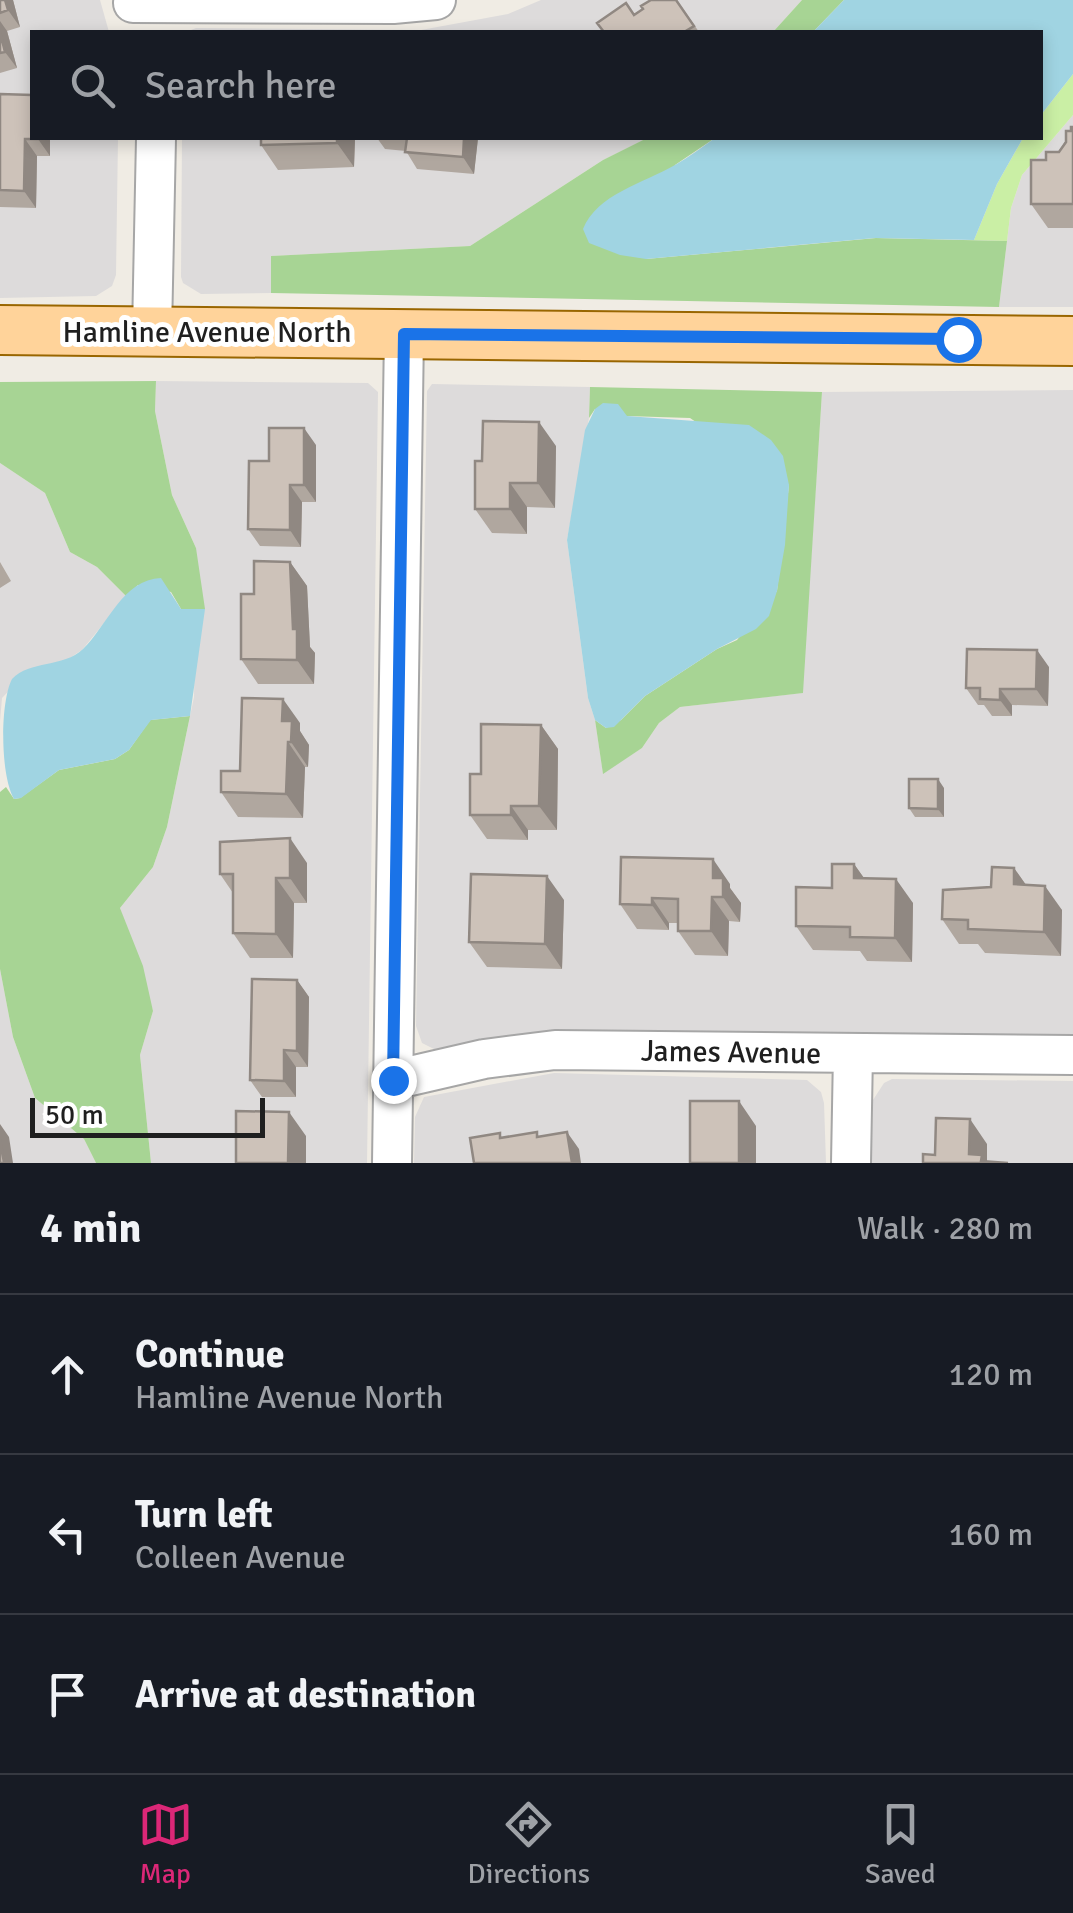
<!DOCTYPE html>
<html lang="en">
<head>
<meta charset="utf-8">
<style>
	:root { --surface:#171b24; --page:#20242c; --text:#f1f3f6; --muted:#9ea1a6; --line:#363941; --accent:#db2777 }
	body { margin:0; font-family:Signika,sans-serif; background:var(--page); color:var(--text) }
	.scale { position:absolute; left:30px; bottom:25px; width:235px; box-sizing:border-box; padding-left:10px; border:5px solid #1f1f1f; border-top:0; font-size:28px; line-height:35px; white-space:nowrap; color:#1f1f1f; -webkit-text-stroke:8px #fff; paint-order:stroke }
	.stop { position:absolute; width:30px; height:30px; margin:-22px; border:8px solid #1a73e8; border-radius:50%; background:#fff }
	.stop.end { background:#1a73e8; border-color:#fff; box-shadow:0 2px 10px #0008 }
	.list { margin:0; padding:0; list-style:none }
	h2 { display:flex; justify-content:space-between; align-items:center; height:130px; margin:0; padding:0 40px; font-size:42px }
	h2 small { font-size:32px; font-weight:400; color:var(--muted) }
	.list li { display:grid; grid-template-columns:65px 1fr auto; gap:30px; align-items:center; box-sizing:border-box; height:160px; padding:0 40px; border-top:2px solid var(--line) }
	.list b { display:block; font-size:38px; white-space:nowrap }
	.list p { margin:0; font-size:32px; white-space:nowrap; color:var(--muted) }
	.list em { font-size:32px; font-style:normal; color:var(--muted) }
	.icon { flex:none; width:55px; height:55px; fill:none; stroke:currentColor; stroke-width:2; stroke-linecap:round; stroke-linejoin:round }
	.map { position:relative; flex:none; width:1073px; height:1163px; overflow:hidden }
	.search { position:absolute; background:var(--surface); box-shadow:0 5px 15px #0003; left:30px; right:30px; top:30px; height:110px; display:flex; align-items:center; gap:25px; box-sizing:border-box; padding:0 35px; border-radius:0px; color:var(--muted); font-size:38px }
	.sheet { height:610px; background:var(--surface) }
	nav { display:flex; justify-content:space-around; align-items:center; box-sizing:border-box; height:140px; border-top:2px solid var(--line); background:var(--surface); font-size:28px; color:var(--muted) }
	nav a { display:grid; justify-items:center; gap:5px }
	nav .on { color:var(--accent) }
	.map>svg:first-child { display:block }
</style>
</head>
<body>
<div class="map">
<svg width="1073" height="1163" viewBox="0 0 1073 1163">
	<rect width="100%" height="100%" fill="#f0ece4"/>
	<path fill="#dddbdb" d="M0,0H100L109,32H32V138H118L116,275L112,286L96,296L0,298Z
		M541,0H802L773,32H186L196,28L421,30L508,14Z
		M1073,115V307H999L1011,208L1022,175Z
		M182,138H647L603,160L470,246L272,256L271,293L201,294L183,283L181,277Z
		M156,381L368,383L378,392L367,1163H151L140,1055L153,1011L120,908L153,867L167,827L194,697L196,548L172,495L155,411Z
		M432,384L590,387L589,418L567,540L588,698L595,720L603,773L642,748L659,723L680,707L802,693L822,392L1073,390V1037L637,1031L563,1032L438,1051L422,1043L416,1026L427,391Z
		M0,463L45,493L70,552L97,567L126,596L82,650L65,661L30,669L2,698L0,721Z
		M0,969L13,1037L35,1098L84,1139L96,1163H0Z
		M554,1073L807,1080L821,1092L824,1103L826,1163H414L415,1117L424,1097Z
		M892,1079L1073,1081V1163H871L873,1100L884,1083Z"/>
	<path fill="#caefa5" d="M1073,74V115L1022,175L1011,208L1007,241L974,240L997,184L1023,138H1040L1041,115Z"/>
	<path fill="#a7d494" d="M802,0H844L813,32H773Z
		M647,138H715L675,165L646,259L876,238L1007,241L999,307L271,293V256L470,246L603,160Z
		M156,381L155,411L172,495L196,548L205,609H181L171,592L138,585L126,596L97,567L70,552L45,493L0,463V382Z
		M590,387L822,392L803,693L680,707L659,723L642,748L603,774L595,720L606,728L621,720L645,696L717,649L737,640L777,591L789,485L690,418L626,416L595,409L589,418Z
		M190,716L167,827L153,867L120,908L143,966L153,1011L140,1055L151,1163H96L84,1139L35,1098L13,1037L0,969V792L6,787L14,799L20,798L59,770L115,759L129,750L150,720Z"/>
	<path fill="#a0d4e2" d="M844,0H1073V74L1041,115L1040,32H813Z
		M715,138H1023L997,184L974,240L875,238L646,259L620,255L589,243L583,229C597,194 644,183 675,165C689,157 702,147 715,138Z
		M603,403L618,404L627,416L749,425L771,440L783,456L789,485L785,545L777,591L769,616L756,629L717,649L645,696L614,727L606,728L595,720L588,698L567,540L585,430L595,409Z
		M161,578L181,609H205L190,716L151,720L129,750L115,759L59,770L21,798L14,799C0,775 0,702 12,679C30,660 63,668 83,649C107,626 123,579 161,578Z"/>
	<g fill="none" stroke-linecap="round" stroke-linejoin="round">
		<g stroke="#a6a6a6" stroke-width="42">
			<path id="minor" d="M133,3L393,4L436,0
				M152,332L156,138
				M393,1080L484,1059L555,1050L1073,1055
				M392,1163L404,333
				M851,1163L853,1053"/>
		</g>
		<g stroke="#960" stroke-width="52">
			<path id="major" d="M0,330L1073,341"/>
		</g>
		<use href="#minor" stroke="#fff" stroke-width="38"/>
		<use href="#major" stroke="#ffd39a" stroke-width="48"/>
	</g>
	<path fill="#b0a79f" d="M0,0H13L20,27L7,31L17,68L0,73Z
		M677,0L699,32H604L634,15Z
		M0,94L50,138V156H37L36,208L0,207Z
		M1073,127V228H1048L1031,204L1046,160L1059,152Z
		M261,138H355L354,167L278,170L261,145Z
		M377,138H478L474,174L417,169L406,151L385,149Z
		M316,445V502H302L301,547L260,546L248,529L269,461Z
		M556,446L555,508L527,507V534L492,533L475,509L482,461Z
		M0,562L11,581L0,588Z
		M290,562L307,586L310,647L315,653L314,684H258L241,659Z
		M1049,667L1048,706L1012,705V716H992L984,705H978L966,688Z
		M300,723V731L309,745L308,767H305L303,818L238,817L221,792Z
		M541,725L558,749L557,830H528V840L487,839L470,815L481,774Z
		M944,788V817H915L909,808Z
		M307,863V903H294L293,958H250L233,933V893L220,874Z
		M854,864L864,878L913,903L912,962L867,961L860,951L813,950L796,926Z
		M1014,868L1026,885L1062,910L1061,956L985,953L978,944H959L942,919L991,887Z
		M730,884V888L741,903L740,922L729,921L728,956L695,955L678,931V923H669V930L637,929L620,904Z
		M564,900L562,969L487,967L469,942Z
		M297,980L309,997L308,1067H296V1097H262L250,1080Z"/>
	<path fill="#908882" d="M5,0H13L20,27L8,10Z
		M0,21L7,31L17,68L5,52L0,32Z
		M38,138H50V156L38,139Z
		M337,138H355L354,167L337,143Z
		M464,138H478L474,174L463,157Z
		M25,139L37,156L36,208L24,191Z
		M539,422L556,446L555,508L538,483Z
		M304,428L316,445V502L304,485Z
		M510,483L527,507V534L510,509Z
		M290,485L302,502L301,547L290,530Z
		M290,562L307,586L310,647L315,653L314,684L297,660L293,629Z
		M1037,650L1049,667L1048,706L1036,689Z
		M1000,689L1012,705V716L1000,700Z
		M283,699L300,723V731L309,745L308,767L291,742L282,721Z
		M541,725L558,749L557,830L539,806Z
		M288,742L305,767L303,818L286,794Z
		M938,779L944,788V817L938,809Z
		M511,806L528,830V840L511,815Z
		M290,838L307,863V903L290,878Z
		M713,859L730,884V888L741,903L740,922L723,897L713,878Z
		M854,864L871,888L854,878Z
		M1014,868L1031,892L1014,884Z
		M547,876L564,900L562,969L545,944Z
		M276,878L294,903L293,958L276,934Z
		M896,879L913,903L912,962L895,938Z
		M1045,886L1062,910L1061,956L1044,932Z
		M712,897L729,921L728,956L711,931Z
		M652,898L669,923V930L652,905Z
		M297,980L309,997L308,1067L297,1051Z
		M284,1050L296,1067V1097L284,1081Z
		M739,1101L756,1126V1163H739Z
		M289,1112L306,1136V1163H288Z
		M970,1119L987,1144V1161L975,1163L969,1154Z
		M0,1124L9,1137L13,1163H4L0,1138Z
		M567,1132L579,1149L581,1163H572Z"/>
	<path fill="#cdc2b9" stroke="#908882" stroke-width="2.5" d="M0,0H5L8,10L0,13Z
		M651,0H676L694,26L684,32H604L597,23L626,3L634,15L643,9L641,6Z
		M0,32L5,52L0,53Z
		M0,94L32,95V138H38V139H25L24,191L0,190Z
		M1071,127H1073V204H1031V160H1046V152H1059L1066,142V131H1071Z
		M261,138H337V143L261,145Z
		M407,138H464L463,157L405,152Z
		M483,421L539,422L538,483H510V509H475V461H482Z
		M269,428H304V485H290V530L248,529L249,461H269Z
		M254,561L290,562L293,629H297V660L241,659V594H254Z
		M967,649L1037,650L1036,689H1000V700L980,699V688H966Z
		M242,698L283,699L282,721H292L291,742H288L286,794L221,792V771H240Z
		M481,724L541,725L539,806H511V815H470V774H481Z
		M909,779H938V809L909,808Z
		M290,838V878H276V934L233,933V874H220V842Z
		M621,857L713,859V878H723V897H712L711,931H678V899L652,898V905L620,904Z
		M832,864H854V878L896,879L895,938L850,937V927L796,926V887L832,888Z
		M992,867L1014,868V884L1045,886L1044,932L968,929V920L942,919L943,890L991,887Z
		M471,874L547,876L545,944L469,942Z
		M252,979L297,980V1051L284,1050V1081L250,1080Z
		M690,1101H739V1163H690Z
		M236,1111L289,1112L288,1163H236Z
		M936,1118L970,1119L969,1154L982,1155L981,1161L1008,1163H923V1154L935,1155Z
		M537,1132V1137L567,1132L572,1163H474L470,1138L500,1133V1138Z
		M0,1138L4,1163H0Z"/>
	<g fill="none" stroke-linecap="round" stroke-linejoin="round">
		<path stroke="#1a73e8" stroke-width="12" d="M393,1080L404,334L958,339"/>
	</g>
	<g text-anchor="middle" stroke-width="10" stroke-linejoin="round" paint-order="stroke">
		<g font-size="30" fill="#1f1f1f" stroke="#fff">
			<text x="207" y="342">Hamline Avenue North</text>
			<text transform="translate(731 1052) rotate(1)" y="10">James Avenue</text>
		</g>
	</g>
</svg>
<div class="scale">50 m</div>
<div class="stop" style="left:958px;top:339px"></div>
<div class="stop end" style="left:393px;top:1080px"></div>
<div class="search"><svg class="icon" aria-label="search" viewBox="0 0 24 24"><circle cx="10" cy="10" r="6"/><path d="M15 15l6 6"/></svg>Search here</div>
</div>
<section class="sheet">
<h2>4 min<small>Walk · 280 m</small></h2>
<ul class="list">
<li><svg class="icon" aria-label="ahead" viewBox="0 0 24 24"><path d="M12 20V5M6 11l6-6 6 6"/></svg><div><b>Continue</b><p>Hamline Avenue North</p></div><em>120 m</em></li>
<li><svg class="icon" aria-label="left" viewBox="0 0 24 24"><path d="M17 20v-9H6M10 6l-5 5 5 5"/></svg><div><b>Turn left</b><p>Colleen Avenue</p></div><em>160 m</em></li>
<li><svg class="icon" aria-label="arrive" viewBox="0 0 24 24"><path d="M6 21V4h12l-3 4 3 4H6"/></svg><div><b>Arrive at destination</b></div></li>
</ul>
</section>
<nav>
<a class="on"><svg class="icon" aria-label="map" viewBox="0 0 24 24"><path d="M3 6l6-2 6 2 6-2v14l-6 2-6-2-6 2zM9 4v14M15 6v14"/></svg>Map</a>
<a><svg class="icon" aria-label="directions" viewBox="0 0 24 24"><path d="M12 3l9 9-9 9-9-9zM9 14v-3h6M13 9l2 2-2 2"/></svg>Directions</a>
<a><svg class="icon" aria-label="saved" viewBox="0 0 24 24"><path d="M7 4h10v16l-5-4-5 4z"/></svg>Saved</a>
</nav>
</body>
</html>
